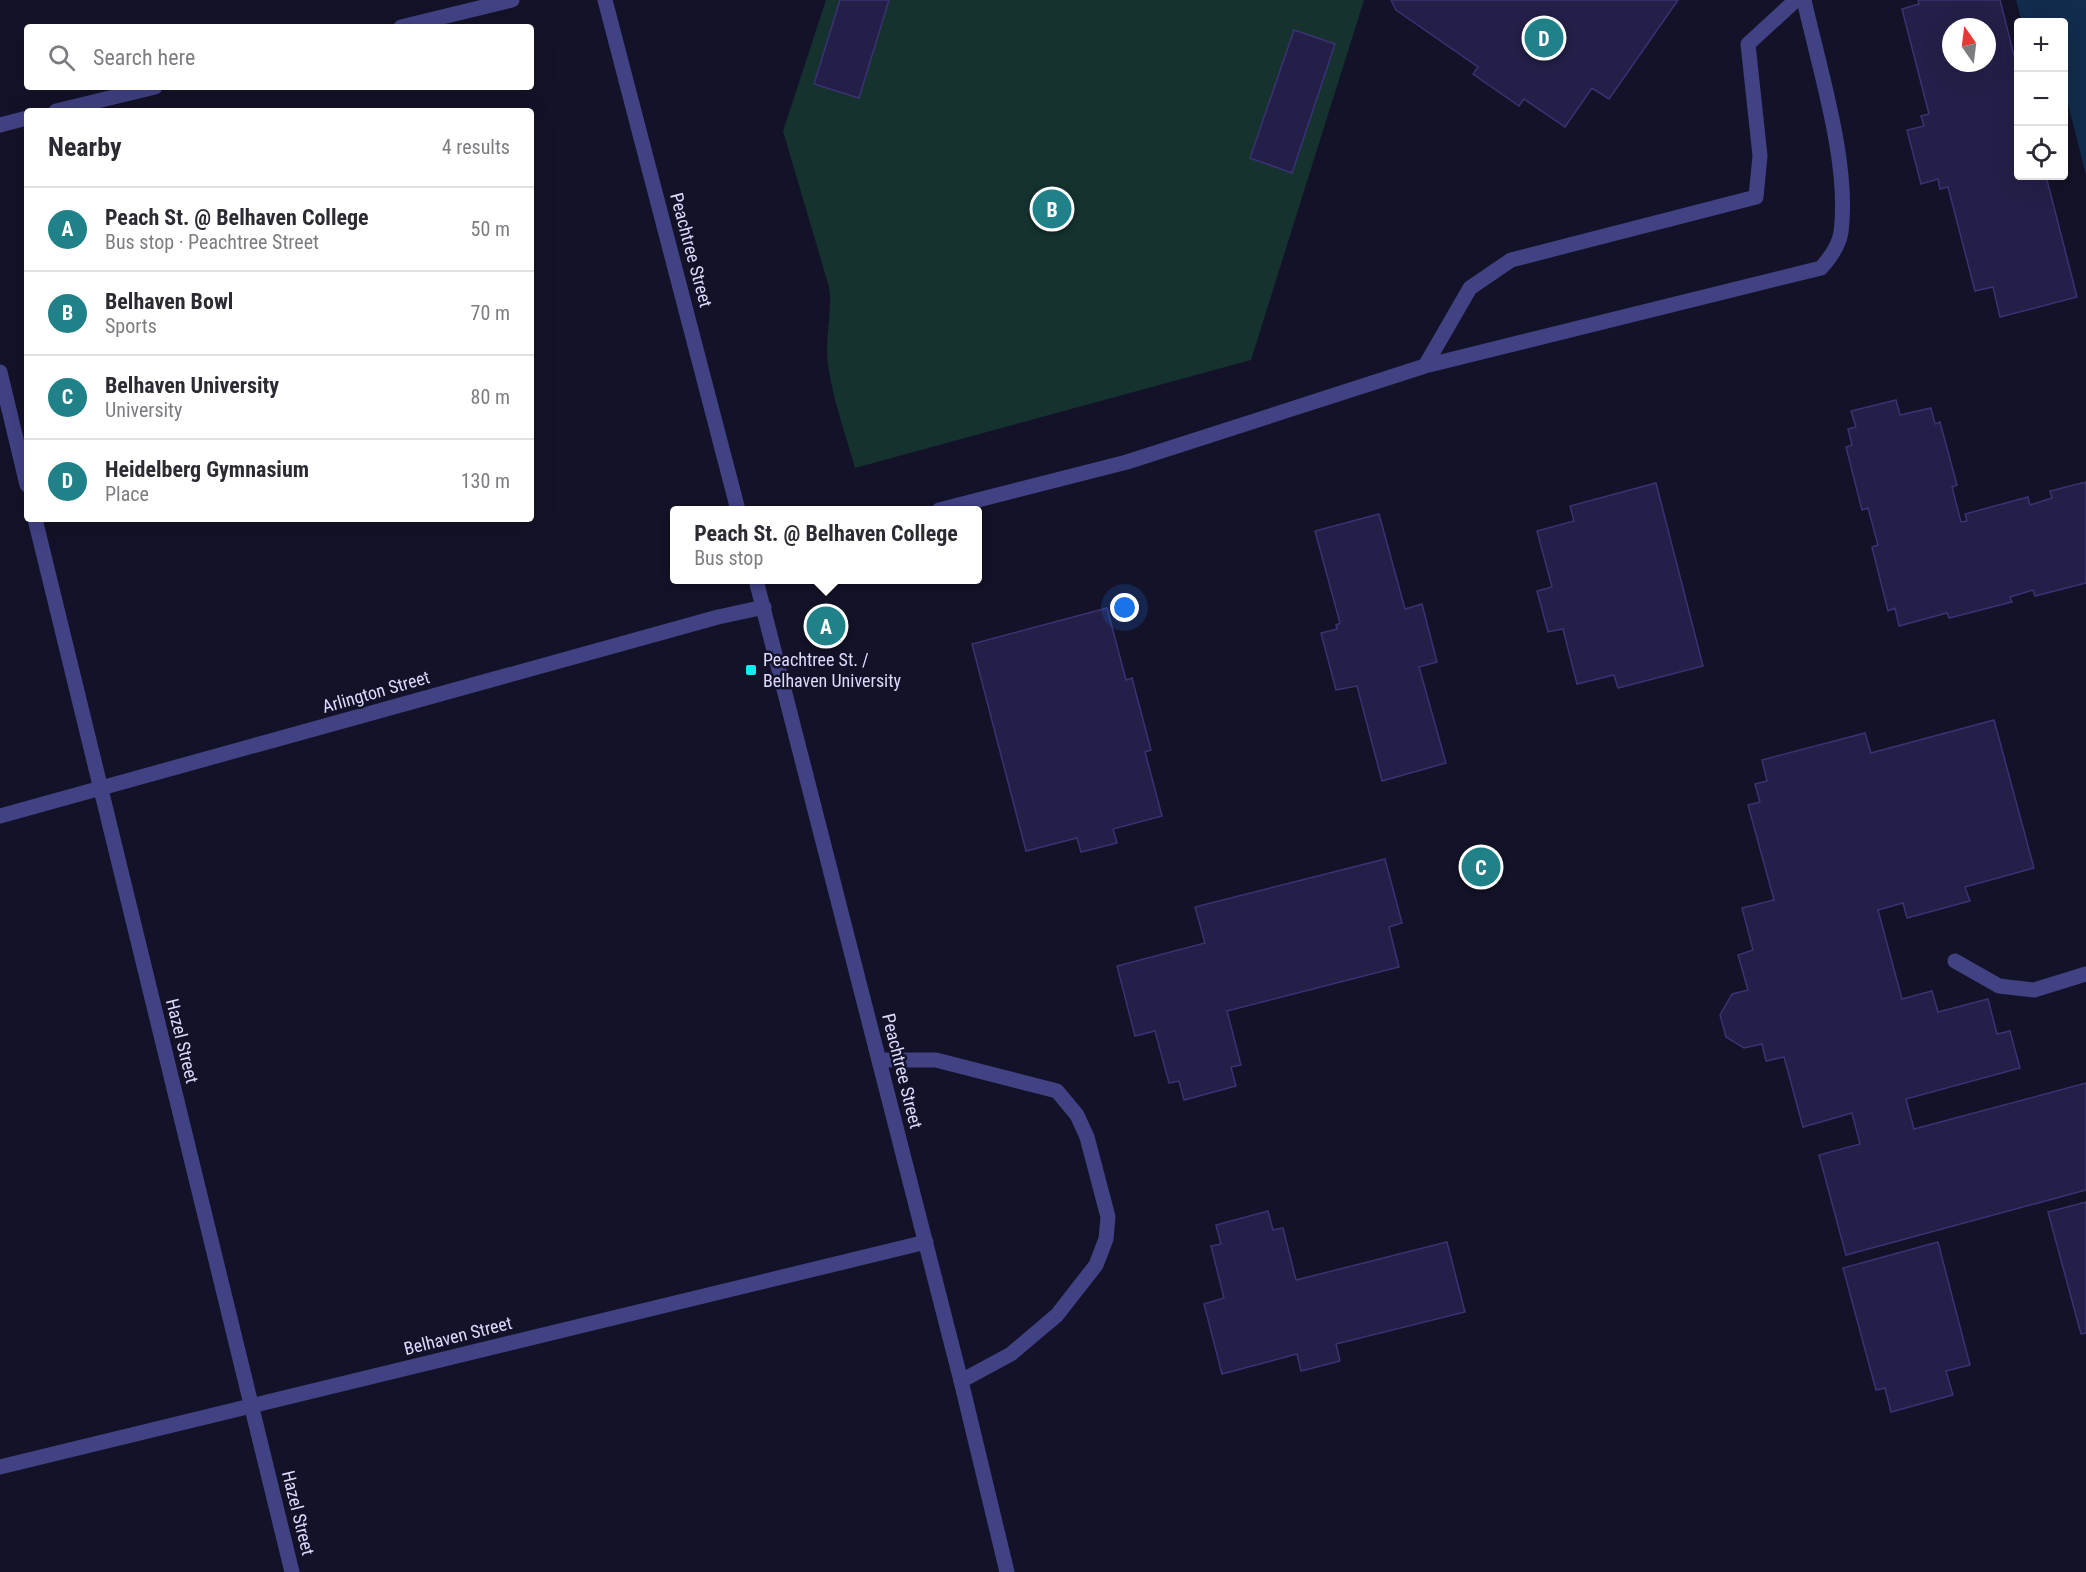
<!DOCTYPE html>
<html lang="en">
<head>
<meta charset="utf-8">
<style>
	:root { --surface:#fff; --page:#f2f2f3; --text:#2b2b33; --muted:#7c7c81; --line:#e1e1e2; --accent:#208188 }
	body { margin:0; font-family:"Roboto Condensed",sans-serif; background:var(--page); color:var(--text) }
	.controls { position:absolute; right:18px; top:18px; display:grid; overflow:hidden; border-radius:6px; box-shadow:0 6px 24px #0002 }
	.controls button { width:54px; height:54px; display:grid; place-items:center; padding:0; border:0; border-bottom:2px solid var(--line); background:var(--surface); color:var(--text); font:30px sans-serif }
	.compass { position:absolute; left:1942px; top:18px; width:54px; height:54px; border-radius:50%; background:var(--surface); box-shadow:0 6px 24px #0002; rotate:346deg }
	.you { position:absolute; left:1125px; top:608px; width:21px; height:21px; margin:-15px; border:4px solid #fff; border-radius:50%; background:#1a73e8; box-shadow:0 0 0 9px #1a73e833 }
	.badge { display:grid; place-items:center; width:39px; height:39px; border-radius:50%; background:var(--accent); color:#fff; font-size:20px; font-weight:700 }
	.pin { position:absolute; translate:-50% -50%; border:3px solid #fff; box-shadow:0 2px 6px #0006 }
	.popup { position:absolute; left:670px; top:506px; width:312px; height:78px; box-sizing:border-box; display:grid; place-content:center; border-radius:6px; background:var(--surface); filter:drop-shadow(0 2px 4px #0005); font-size:20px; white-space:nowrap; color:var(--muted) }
	.popup b { font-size:22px; color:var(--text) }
	.popup::after { content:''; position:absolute; left:50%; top:100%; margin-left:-12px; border:12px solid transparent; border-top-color:var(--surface) }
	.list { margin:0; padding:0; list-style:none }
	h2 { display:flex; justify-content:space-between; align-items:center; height:78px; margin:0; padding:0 24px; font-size:26px }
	h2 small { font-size:20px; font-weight:400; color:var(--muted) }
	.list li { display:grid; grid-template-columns:39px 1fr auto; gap:18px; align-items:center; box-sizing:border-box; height:84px; padding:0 24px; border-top:2px solid var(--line) }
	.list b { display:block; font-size:22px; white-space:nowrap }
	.list p { margin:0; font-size:20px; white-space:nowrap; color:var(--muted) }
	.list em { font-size:20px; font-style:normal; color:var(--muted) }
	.icon { flex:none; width:33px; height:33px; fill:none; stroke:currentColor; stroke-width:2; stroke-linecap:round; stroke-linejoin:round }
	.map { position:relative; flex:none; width:2086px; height:1572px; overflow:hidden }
	.search { position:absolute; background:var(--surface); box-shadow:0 6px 24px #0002; left:24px; top:24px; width:510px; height:66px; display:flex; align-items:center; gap:15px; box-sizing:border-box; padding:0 21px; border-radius:6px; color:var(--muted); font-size:22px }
	.panel { position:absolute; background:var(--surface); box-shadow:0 6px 24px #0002; left:24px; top:108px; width:510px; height:414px; border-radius:6px }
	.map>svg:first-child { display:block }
</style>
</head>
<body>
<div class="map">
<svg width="2086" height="1572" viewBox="0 0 2086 1572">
	<rect width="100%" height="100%" fill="#141228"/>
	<path fill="#15322f" d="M826,0H1364L1251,360L855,468C846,435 833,400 828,365C824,339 833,314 829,287L783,131Z"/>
	<path fill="#122c4c" d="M2016,0H2086V175L2064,88V22H2022Z"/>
	<path fill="#241f48" stroke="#3a3273" stroke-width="1.5" fill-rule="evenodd" d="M840,0H889L859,98L814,84Z
		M1391,0H1678L1609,99L1592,88L1565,127L1524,99L1519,106L1473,74L1478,67L1396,10Z
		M1918,0H2000L2018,71V176H2046L2077,297L2000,317L1993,287L1975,291L1948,187L1940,189L1938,179L1921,184L1907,130L1924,126L1921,116L1929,114L1902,9L1919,4ZM1951,27H1987V63H1951Z
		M1294,30L1335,44L1292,173L1250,158Z
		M1896,400L1900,415L1931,408L1935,424L1940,422L1957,485L1952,487L1961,522L1967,521L1965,514L2028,497L2030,505L2052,498L2050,491L2086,482V583L2035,596L2033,590L2010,597L2012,602L1949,618L1947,613L1899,626L1895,608L1888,611L1872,547L1878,545L1868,508L1862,510L1846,447L1852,445L1848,429L1856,427L1851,411Z
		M1656,483L1703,666L1618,688L1614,675L1577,684L1563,629L1548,632L1537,591L1552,587L1537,531L1574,521L1570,506Z
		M1379,514L1405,609L1422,604L1437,662L1419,667L1446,763L1382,781L1357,686L1336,690L1321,633L1337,629L1336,625L1340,623L1315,531Z
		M1107,608L1126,680L1132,678L1151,750L1145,752L1162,816L1113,829L1117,843L1081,852L1077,838L1026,851L972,644Z
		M1994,720L2034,868L1965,887L1970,901L1907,918L1903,903L1878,910L1902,999L1932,991L1938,1012L1988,999L1997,1034L2010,1031L2020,1068L1906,1099L1914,1129L2086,1083V1190L1846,1255L1819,1155L1860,1144L1852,1113L1803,1127L1784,1057L1766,1061L1762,1044L1744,1048L1726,1037L1720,1015L1732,994L1748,990L1738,955L1753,950L1742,908L1774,900L1748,805L1760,802L1755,784L1767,781L1762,760L1865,733L1871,753Z
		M1385,859L1402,923L1389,927L1399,967L1227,1011L1241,1065L1231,1067L1236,1086L1184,1100L1179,1081L1169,1083L1155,1031L1135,1036L1117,966L1205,943L1195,907Z
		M2086,1202V1333L2081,1334L2048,1212Z
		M1268,1211L1273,1230L1283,1228L1296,1280L1447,1242L1465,1312L1336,1344L1340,1361L1301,1371L1297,1354L1222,1374L1204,1304L1224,1298L1211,1246L1221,1244L1216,1225Z
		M1938,1242L1970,1365L1946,1371L1953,1395L1891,1412L1885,1388L1876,1390L1843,1268Z"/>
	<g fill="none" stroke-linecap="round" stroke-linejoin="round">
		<path stroke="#404284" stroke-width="15" d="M1425,366L1470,288L1511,260L1756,197L1760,156L1748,44L1796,0
			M939,510L1127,462L1425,366L1821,268C1830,258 1839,246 1841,232C1850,164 1819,68 1804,0
			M1955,961L1999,986L2034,990L2086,974
			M879,1060H936L1057,1091L1077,1115L1087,1137L1108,1217L1106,1239L1096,1265L1057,1315L1011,1354L961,1381"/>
		<path stroke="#404284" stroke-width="15" d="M605,0L738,510
			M401,27L512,0
			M56,111L155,87
			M0,125L27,118
			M0,372L27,485
			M35,519L292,1572
			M756,580L961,1381L1007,1572
			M0,816L718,617L764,607
			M0,1467L926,1242"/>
	</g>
	<rect fill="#13ebf1" stroke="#141228" stroke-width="2" x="745" y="664" width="12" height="12" rx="3"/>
	<g text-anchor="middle" stroke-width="5" stroke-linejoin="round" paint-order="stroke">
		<g font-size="18" fill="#dcdbfd" stroke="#141228">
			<text transform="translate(691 250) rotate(75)" y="6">Peachtree Street</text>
			<text transform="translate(376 692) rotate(-16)" y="6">Arlington Street</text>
			<text transform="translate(182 1041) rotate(76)" y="6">Hazel Street</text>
			<text transform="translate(902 1071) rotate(76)" y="6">Peachtree Street</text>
			<text transform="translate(458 1336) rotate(-14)" y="6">Belhaven Street</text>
			<text transform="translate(298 1513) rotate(76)" y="6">Hazel Street</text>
		</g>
		<g font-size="18" fill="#dcdbfd" stroke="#141228" text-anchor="start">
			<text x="763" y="666">Peachtree St. /<tspan x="763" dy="21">Belhaven University</tspan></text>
		</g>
	</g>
</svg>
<div class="controls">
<button>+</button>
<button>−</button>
<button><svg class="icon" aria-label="locate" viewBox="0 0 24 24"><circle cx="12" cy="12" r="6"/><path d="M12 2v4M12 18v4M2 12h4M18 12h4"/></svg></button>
</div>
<svg class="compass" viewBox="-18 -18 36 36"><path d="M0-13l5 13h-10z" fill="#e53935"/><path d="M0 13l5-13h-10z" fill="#7c7c81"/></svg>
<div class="you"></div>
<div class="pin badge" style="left:826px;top:626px">A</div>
<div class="popup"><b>Peach St. @ Belhaven College</b>Bus stop</div>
<div class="pin badge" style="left:1052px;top:209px">B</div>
<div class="pin badge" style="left:1481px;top:867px">C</div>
<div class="pin badge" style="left:1544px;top:38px">D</div>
<div class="search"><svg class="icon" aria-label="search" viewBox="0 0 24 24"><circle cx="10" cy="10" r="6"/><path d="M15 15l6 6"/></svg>Search here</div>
<section class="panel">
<h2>Nearby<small>4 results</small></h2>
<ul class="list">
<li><span class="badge">A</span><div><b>Peach St. @ Belhaven College</b><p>Bus stop · Peachtree Street</p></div><em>50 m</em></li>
<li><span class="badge">B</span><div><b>Belhaven Bowl</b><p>Sports</p></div><em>70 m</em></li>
<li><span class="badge">C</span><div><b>Belhaven University</b><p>University</p></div><em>80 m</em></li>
<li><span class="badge">D</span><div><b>Heidelberg Gymnasium</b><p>Place</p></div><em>130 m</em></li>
</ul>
</section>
</div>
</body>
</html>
